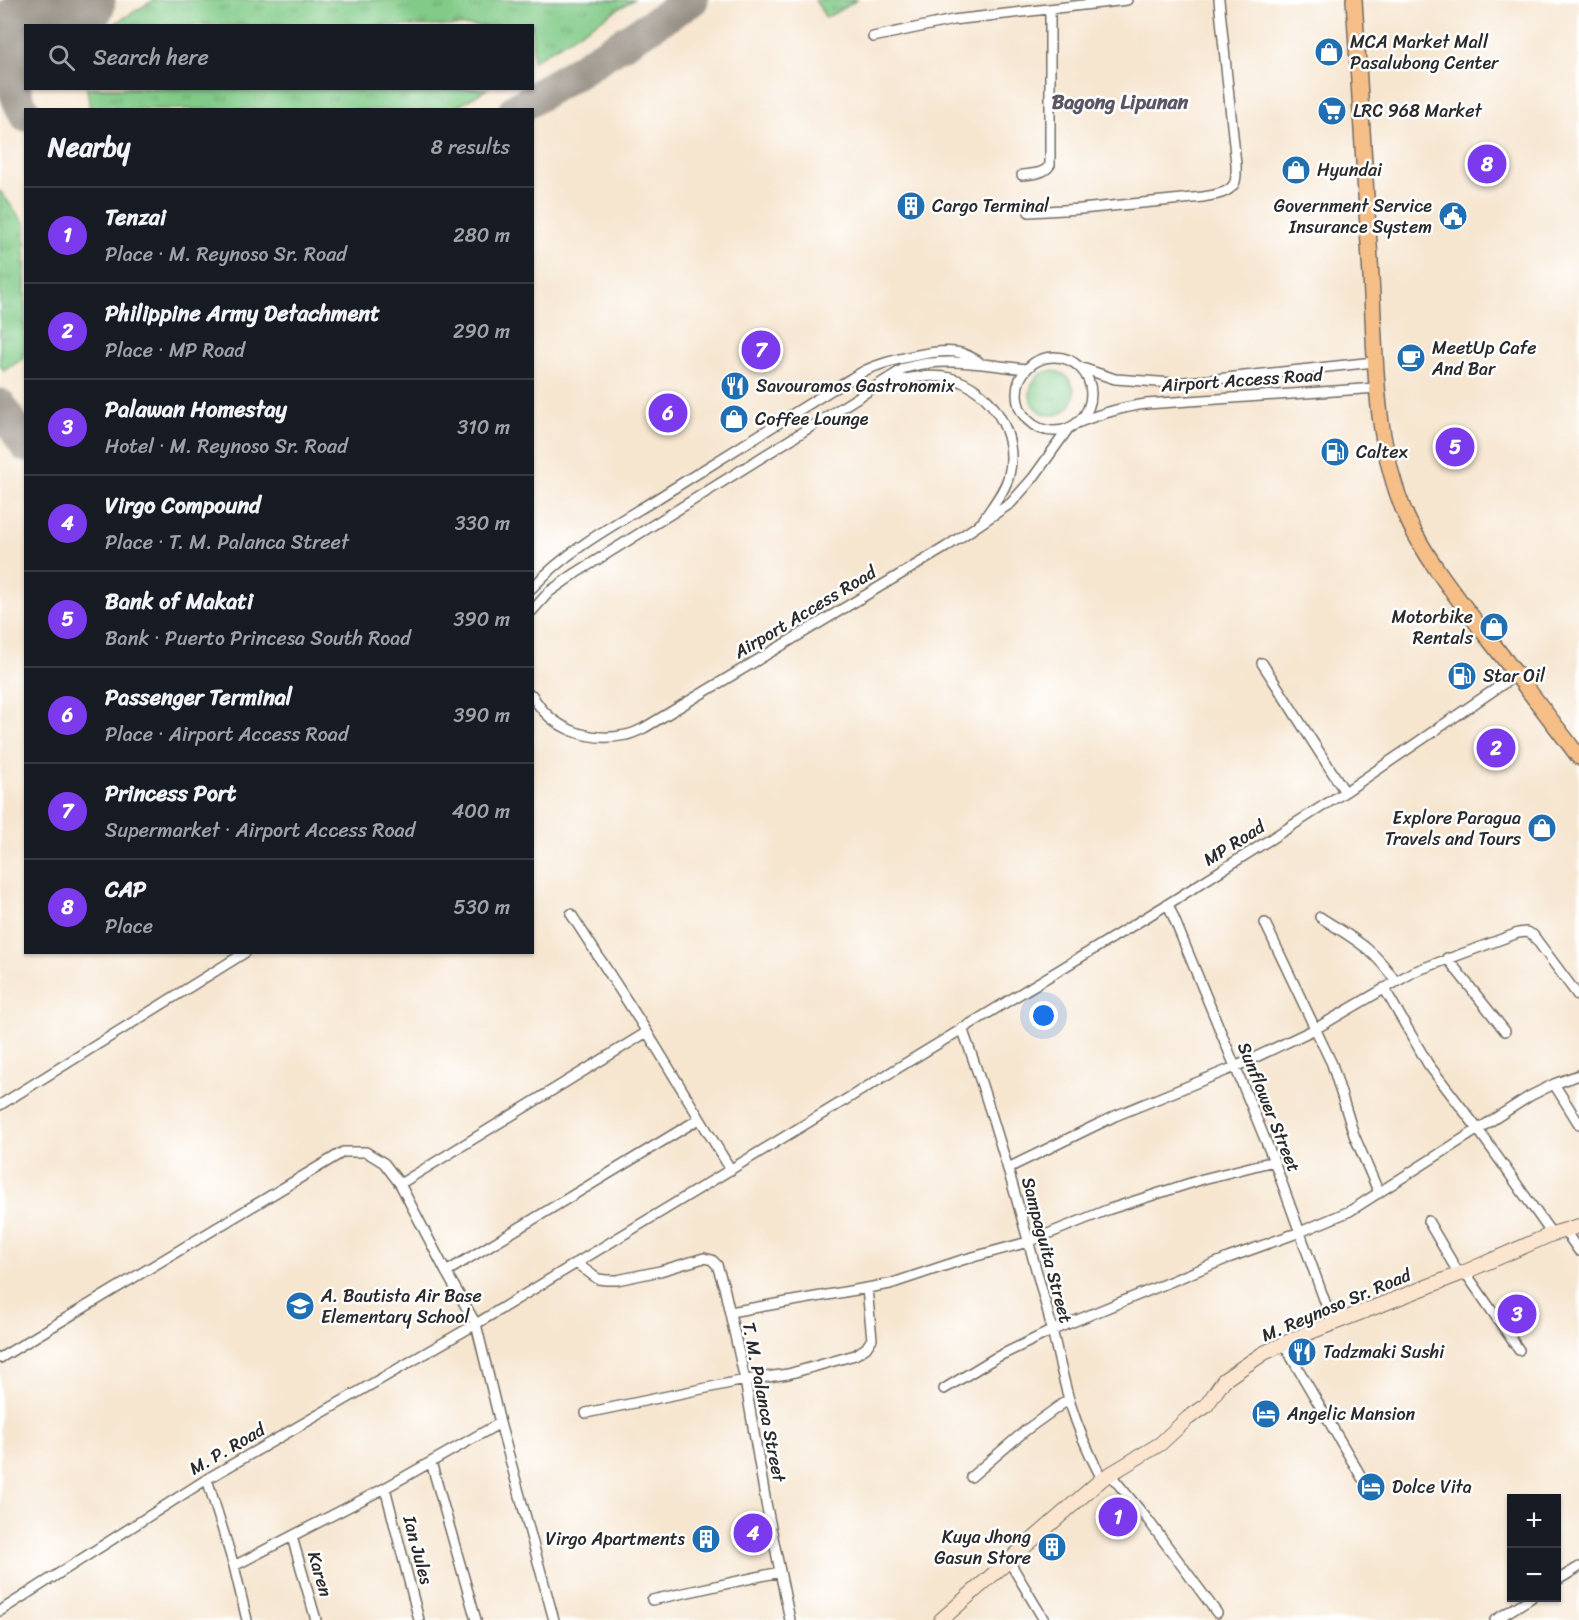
<!DOCTYPE html>
<html lang="en">
<head>
<meta charset="utf-8">
<style>
	:root { --surface:#171b24; --page:#242831; --text:#f1f3f6; --muted:#9ea1a6; --line:#363941; --accent:#7c3aed }
	body { margin:0; font-family:Sriracha,sans-serif; background:var(--page); color:var(--text) }
	.controls { position:absolute; right:18px; bottom:18px; display:grid; overflow:hidden; border-radius:0px; box-shadow:0 2px 4px #0004 }
	.controls button { width:54px; height:54px; display:grid; place-items:center; padding:0; border:0; border-bottom:2px solid var(--line); background:var(--surface); color:var(--text); font:30px sans-serif }
	.you { position:absolute; left:1044px; top:1016px; width:21px; height:21px; margin:-15px; border:4px solid #fff; border-radius:50%; background:#1a73e8; box-shadow:0 0 0 9px #1a73e833 }
	.badge { display:grid; place-items:center; width:39px; height:39px; border-radius:50%; background:var(--accent); color:#fff; font-size:20px; font-weight:700 }
	.pin { position:absolute; translate:-50% -50%; border:3px solid #fff; box-shadow:0 2px 6px #0006 }
	.list { margin:0; padding:0; list-style:none }
	h2 { display:flex; justify-content:space-between; align-items:center; height:78px; margin:0; padding:0 24px; font-size:26px }
	h2 small { font-size:20px; font-weight:400; color:var(--muted) }
	.list li { display:grid; grid-template-columns:39px 1fr auto; gap:18px; align-items:center; box-sizing:border-box; height:96px; padding:0 24px; border-top:2px solid var(--line) }
	.list b { display:block; font-size:22px; white-space:nowrap }
	.list p { margin:0; font-size:20px; white-space:nowrap; color:var(--muted) }
	.list em { font-size:20px; font-style:normal; color:var(--muted) }
	.icon { flex:none; width:33px; height:33px; fill:none; stroke:currentColor; stroke-width:2; stroke-linecap:round; stroke-linejoin:round }
	.map { position:relative; flex:none; width:1579px; height:1620px; overflow:hidden }
	.search { position:absolute; background:var(--surface); box-shadow:0 2px 4px #0004; left:24px; top:24px; width:510px; height:66px; display:flex; align-items:center; gap:15px; box-sizing:border-box; padding:0 21px; border-radius:0px; color:var(--muted); font-size:22px }
	.panel { position:absolute; background:var(--surface); box-shadow:0 2px 4px #0004; left:24px; top:108px; width:510px; height:846px; border-radius:0px }
	.map>svg:first-child { display:block }
</style>
</head>
<body>
<div class="map">
<svg width="1579" height="1620" viewBox="0 0 1579 1620">
	<defs>
		<pattern id="grass-tufts" width="24" height="20" patternUnits="userSpaceOnUse" patternTransform="scale(1.5)"><rect width="24" height="20" fill="#81ca87"/><path d="M3 7l-1-3M5 7V3M7 7l1-3M15 17l-1-3M17 17v-4M19 17l1-3" fill="none" stroke="#6aa46f"/></pattern>
	</defs>
	<rect width="100%" height="100%" fill="#fff"/>
	<filter id="ink" filterUnits="userSpaceOnUse"><feTurbulence type="fractalNoise" baseFrequency=".0167" numOctaves="2"/><feDisplacementMap in="SourceGraphic" scale="12" xChannelSelector="R" yChannelSelector="G"/><feConvolveMatrix kernelMatrix="1 2 1 2 8 2 1 2 1" color-interpolation-filters="sRGB"/></filter>
	<filter id="wash" filterUnits="userSpaceOnUse"><feTurbulence type="fractalNoise" baseFrequency=".008" numOctaves="4" result="noise"/><feDisplacementMap in="SourceGraphic" scale="24" xChannelSelector="R" yChannelSelector="G"/><feGaussianBlur stdDeviation="1.35" result="paint"/><feColorMatrix in="noise" values="0 0 0 0 0 0 0 0 0 0 0 0 0 0 0 0 0 1.4 0 .05"/><feComposite in="paint" operator="in"/></filter>
	<g filter="url(#wash)">
		<rect width="100%" height="100%" fill="#f6e5cf"/>
		<path fill="url(#grass-tufts)" stroke="#567a59" stroke-width="1.5" d="M154,0H633L533,61L532,26L112,25Z
			M815,0H857L826,18Z
			M87,89V88L487,89L452,110L90,109Z
			M0,191L25,224V357L4,371L0,364Z
			M1030 393a22 22 0 1 1 44 0a22 22 0 1 1-44 0Z"/>
		<g fill="none" stroke-linecap="round" stroke-linejoin="round">
			<path stroke="#90887d" stroke-width="33" d="M38,26L47,17
				M26,38C8,63 10,90 26,115
				M515,110L692,0
				M0,405L26,446"/>
			<path stroke="#90887d" stroke-width="81" d="M33,26L75,0"/>
		</g>
	</g>
	<g filter="url(#ink)">
		<g fill="none" stroke-linecap="round" stroke-linejoin="round">
			<g stroke="#726c64" stroke-width="12">
				<path id="street" d="M873,37L953,20L1127,0
					M1022,175C1032,174 1044,174 1050,165V9
					M1029,212L1081,209L1203,197C1213,195 1228,194 1234,184C1237,179 1236,170 1236,164L1219,0
					M1017 394a37 37 0 1 1 74 0a37 37 0 1 1-74 0Z
					M1079,367L1115,379L1173,383L1208,380L1374,362
					M882,384C904,379 928,373 950,378C991,388 1019,434 1009,475C1005,491 993,505 984,519
					M1077,423C1100,414 1122,407 1146,404L1377,388
					M532,588C566,551 612,526 655,500C714,463 774,426 833,389C844,383 855,376 866,370C886,361 940,347 961,353C967,355 973,358 978,361
					M532,611L549,592L576,573L905,368C945,356 985,365 1026,369
					M1262,663L1345,792
					M532,695C551,729 589,743 626,735C632,734 638,731 644,728L946,547L1011,503L1033,478L1068,429
					M1168,904L1274,1161L1333,1324
					M571,914L647,1032L731,1170
					M1320,917C1352,938 1374,948 1395,981
					M1265,923L1332,1064L1354,1135L1379,1193
					M1447,958L1505,1031
					M1384,988L1428,1064L1477,1128L1552,1234
					M962,1028C996,1120 1021,1215 1047,1309C1055,1340 1061,1372 1070,1403C1078,1429 1089,1454 1102,1479
					M1554,1084L1579,1124
					M0,1105L246,952
					M1008,1168L1115,1116L1235,1067L1315,1029L1413,972L1518,933L1526,932L1533,935L1579,997
					M400,1184L647,1032
					M1428,1221L1459,1274
					M1565,1231L1579,1251
					M576,1263L598,1279L606,1280H617L660,1271L704,1258L712,1260L717,1265L724,1287L745,1380L766,1503L790,1620
					M446,1272L699,1119
					M1465,1272L1519,1350
					M730,1312L890,1284L962,1260L1028,1242L1107,1210L1203,1179L1274,1161
					M1283,1343L1362,1478
					M0,1358L343,1152H366L384,1163L400,1184L446,1272L476,1324L1168,904L1345,792L1516,675
					M944,1389L995,1358L1053,1330L1228,1258L1300,1232L1350,1211L1530,1096L1554,1084L1579,1075
					M586,1413L745,1380L788,1374L855,1355L866,1348L872,1339L867,1289
					M431,1462L476,1620
					M1109,1473L1148,1520L1217,1613
					M971,1477L1026,1430L1069,1399
					M207,1479L234,1566L247,1620
					M385,1488L419,1620
					M292,1537L316,1620
					M1009,1561L1044,1620
					M234,1566L385,1488L500,1423
					M1556,1581L1579,1567
					M652,1600L780,1572
					M0,1611L207,1479L476,1324L500,1423L554,1620
					M1495,1620L1531,1598"/>
			</g>
			<g stroke="#726c64" stroke-width="16">
				<path id="secondary" d="M941,1620L1102,1479L1160,1444L1188,1418L1206,1406L1224,1380L1264,1353L1303,1335L1465,1272L1552,1234L1579,1226"/>
			</g>
			<g stroke="#726c64" stroke-width="18">
				<path id="primary" d="M1354,0C1360,92 1365,184 1371,277C1376,358 1373,441 1407,518C1427,561 1457,597 1485,634C1517,675 1548,716 1579,757"/>
			</g>
			<use href="#street" stroke="#fff" stroke-width="9"/>
			<use href="#secondary" stroke="#fbe5cf" stroke-width="14"/>
			<use href="#primary" stroke="#f6be87" stroke-width="15"/>
		</g>
	</g>
	<defs>
		<g id="shop-disc" transform="scale(1.5)"><circle r="9.5" fill="#1f6fb2" stroke="#fff"/><path d="M-5-2.5h2.3a2.7 3.5 0 0 1 5.4 0H5L5.5 6h-11ZM-1.5-2.5h3a1.5 2.3 0 0 0-3 0Z" fill="#fff"/></g>
		<g id="supermarket-disc" transform="scale(1.5)"><circle r="9.5" fill="#1f6fb2" stroke="#fff"/><path d="M-6-5.5h2.5l.6 2H6L4.5 2H-2.5L-4.4-4H-6ZM-1.5 3.2a1.3 1.3 0 1 0 .1 0ZM3 3.2a1.3 1.3 0 1 0 .1 0Z" fill="#fff"/></g>
		<g id="building-disc" transform="scale(1.5)"><circle r="9.5" fill="#1f6fb2" stroke="#fff"/><path d="M-4-6H4V6H1V3H-1V6H-4ZM-2.5-4.3h1.7v1.8h-1.7ZM.8-4.3h1.7v1.8H.8ZM-2.5-1h1.7V.8h-1.7ZM.8-1h1.7V.8H.8Z" fill="#fff"/></g>
		<g id="civic-disc" transform="scale(1.5)"><circle r="9.5" fill="#1f6fb2" stroke="#fff"/><path d="M-.6-6.5H3V-4.5H.6V-3L4-1V1h2V6H-6V1h2V-1L-.6-3ZM-1.2 2.5V6h2.4V2.5Z" fill="#fff"/></g>
		<g id="cafe-disc" transform="scale(1.5)"><circle r="9.5" fill="#1f6fb2" stroke="#fff"/><path d="M-5.5-4.5H6V0H3Q3 3.5 0 3.5H-2.5Q-5.5 3.5-5.5 0ZM3-3.2v2h1.7v-2ZM-6 4.5H4V6H-6Z" fill="#fff"/></g>
		<g id="restaurant-disc" transform="scale(1.5)"><circle r="9.5" fill="#1f6fb2" stroke="#fff"/><path d="M-5-6h1v4h1v-4h1v4h1v-4h1v5L-1.5 .5V6h-2V.5L-5-1ZM5-6V6H3V1.5H1.5Q1.5-4 5-6Z" fill="#fff"/></g>
		<g id="fuel-disc" transform="scale(1.5)"><circle r="9.5" fill="#1f6fb2" stroke="#fff"/><path d="M-5.5-6h7V0h2V4h1.3V-2.5L3-4.5l.8-.8L6-3V5H2.5V1h-1V6h-7ZM-4.2-4.7v3.2H.2V-4.7Z" fill="#fff"/></g>
		<g id="school-disc" transform="scale(1.5)"><circle r="9.5" fill="#1f6fb2" stroke="#fff"/><path d="M0-5L7-2L0 1L-7-2ZM-4 1L0 2.5L4 1V4Q0 6-4 4Z" fill="#fff"/></g>
		<g id="hotel-disc" transform="scale(1.5)"><circle r="9.5" fill="#1f6fb2" stroke="#fff"/><path d="M-6-4.5h1.5V1H6V5H4.5V3h-9V5H-6ZM-4 0a1.8 1.8 0 1 1 3.6 0ZM.5 0V-2.5h3Q6-2.5 6 0Z" fill="#fff"/></g>
	</defs>
	<g fill-rule="evenodd">
		<use href="#shop-disc" x="1329" y="52"/>
		<use href="#supermarket-disc" x="1332" y="111"/>
		<use href="#shop-disc" x="1296" y="170"/>
		<use href="#building-disc" x="911" y="206"/>
		<use href="#civic-disc" x="1453" y="216"/>
		<use href="#cafe-disc" x="1411" y="358"/>
		<use href="#restaurant-disc" x="735" y="386"/>
		<use href="#shop-disc" x="734" y="419"/>
		<use href="#fuel-disc" x="1335" y="452"/>
		<use href="#shop-disc" x="1494" y="627"/>
		<use href="#fuel-disc" x="1462" y="676"/>
		<use href="#shop-disc" x="1542" y="828"/>
		<use href="#school-disc" x="300" y="1306"/>
		<use href="#restaurant-disc" x="1302" y="1352"/>
		<use href="#hotel-disc" x="1266" y="1414"/>
		<use href="#hotel-disc" x="1371" y="1487"/>
		<use href="#building-disc" x="706" y="1539"/>
		<use href="#building-disc" x="1052" y="1547"/>
	</g>
	<g text-anchor="middle" stroke-width="5" stroke-linejoin="round" paint-order="stroke">
		<g font-size="18" fill="#2b2b2b" stroke="#fff" text-anchor="start">
			<text x="1350" y="48">MCA Market Mall<tspan x="1350" dy="21">Pasalubong Center</tspan></text>
			<text x="1353" y="117">LRC 968 Market</text>
			<text x="1317" y="176">Hyundai</text>
			<text x="932" y="212">Cargo Terminal</text>
			<text x="1432" y="212" text-anchor="end">Government Service<tspan x="1432" dy="21">Insurance System</tspan></text>
			<text x="1432" y="354">MeetUp Cafe<tspan x="1432" dy="21">And Bar</tspan></text>
			<text x="756" y="392">Savouramos Gastronomix</text>
			<text x="755" y="425">Coffee Lounge</text>
			<text x="1356" y="458">Caltex</text>
			<text x="1473" y="623" text-anchor="end">Motorbike<tspan x="1473" dy="21">Rentals</tspan></text>
			<text x="1483" y="682">Star Oil</text>
			<text x="1521" y="824" text-anchor="end">Explore Paragua<tspan x="1521" dy="21">Travels and Tours</tspan></text>
			<text x="321" y="1302">A. Bautista Air Base<tspan x="321" dy="21">Elementary School</tspan></text>
			<text x="1323" y="1358">Tadzmaki Sushi</text>
			<text x="1287" y="1420">Angelic Mansion</text>
			<text x="1392" y="1493">Dolce Vita</text>
			<text x="1031" y="1543" text-anchor="end">Kuya Jhong<tspan x="1031" dy="21">Gasun Store</tspan></text>
			<text x="685" y="1545" text-anchor="end">Virgo Apartments</text>
		</g>
		<g font-size="18" fill="#2b2b2b" stroke="#fff">
			<text transform="translate(1242 380) rotate(-4)" y="6">Airport Access Road</text>
			<text transform="translate(805 612) rotate(-31)" y="6">Airport Access Road</text>
			<text transform="translate(1234 843) rotate(-32)" y="6">MP Road</text>
			<text transform="translate(1269 1107) rotate(68)" y="6">Sunflower Street</text>
			<text transform="translate(1047 1250) rotate(75)" y="6">Sampaguita Street</text>
			<text transform="translate(1336 1305) rotate(-23)" y="6">M. Reynoso Sr. Road</text>
			<text transform="translate(764 1402) rotate(79)" y="6">T. M. Palanca Street</text>
			<text transform="translate(227 1449) rotate(-30)" y="6">M. P. Road</text>
			<text transform="translate(418 1550) rotate(75)" y="6">Ian Jules</text>
			<text transform="translate(320 1574) rotate(74)" y="6">Karen</text>
		</g>
		<g font-size="20" font-weight="bold" fill="#5b5564" stroke="#fff">
			<text x="1120" y="109">Bagong Lipunan</text>
		</g>
	</g>
</svg>
<div class="controls">
<button>+</button>
<button>−</button>
</div>
<div class="you"></div>
<div class="pin badge" style="left:1118px;top:1517px">1</div>
<div class="pin badge" style="left:1496px;top:748px">2</div>
<div class="pin badge" style="left:1517px;top:1314px">3</div>
<div class="pin badge" style="left:753px;top:1533px">4</div>
<div class="pin badge" style="left:1455px;top:447px">5</div>
<div class="pin badge" style="left:668px;top:413px">6</div>
<div class="pin badge" style="left:761px;top:350px">7</div>
<div class="pin badge" style="left:1487px;top:164px">8</div>
<div class="search"><svg class="icon" aria-label="search" viewBox="0 0 24 24"><circle cx="10" cy="10" r="6"/><path d="M15 15l6 6"/></svg>Search here</div>
<section class="panel">
<h2>Nearby<small>8 results</small></h2>
<ul class="list">
<li><span class="badge">1</span><div><b>Tenzai</b><p>Place · M. Reynoso Sr. Road</p></div><em>280 m</em></li>
<li><span class="badge">2</span><div><b>Philippine Army Detachment</b><p>Place · MP Road</p></div><em>290 m</em></li>
<li><span class="badge">3</span><div><b>Palawan Homestay</b><p>Hotel · M. Reynoso Sr. Road</p></div><em>310 m</em></li>
<li><span class="badge">4</span><div><b>Virgo Compound</b><p>Place · T. M. Palanca Street</p></div><em>330 m</em></li>
<li><span class="badge">5</span><div><b>Bank of Makati</b><p>Bank · Puerto Princesa South Road</p></div><em>390 m</em></li>
<li><span class="badge">6</span><div><b>Passenger Terminal</b><p>Place · Airport Access Road</p></div><em>390 m</em></li>
<li><span class="badge">7</span><div><b>Princess Port</b><p>Supermarket · Airport Access Road</p></div><em>400 m</em></li>
<li><span class="badge">8</span><div><b>CAP</b><p>Place</p></div><em>530 m</em></li>
</ul>
</section>
</div>
</body>
</html>
